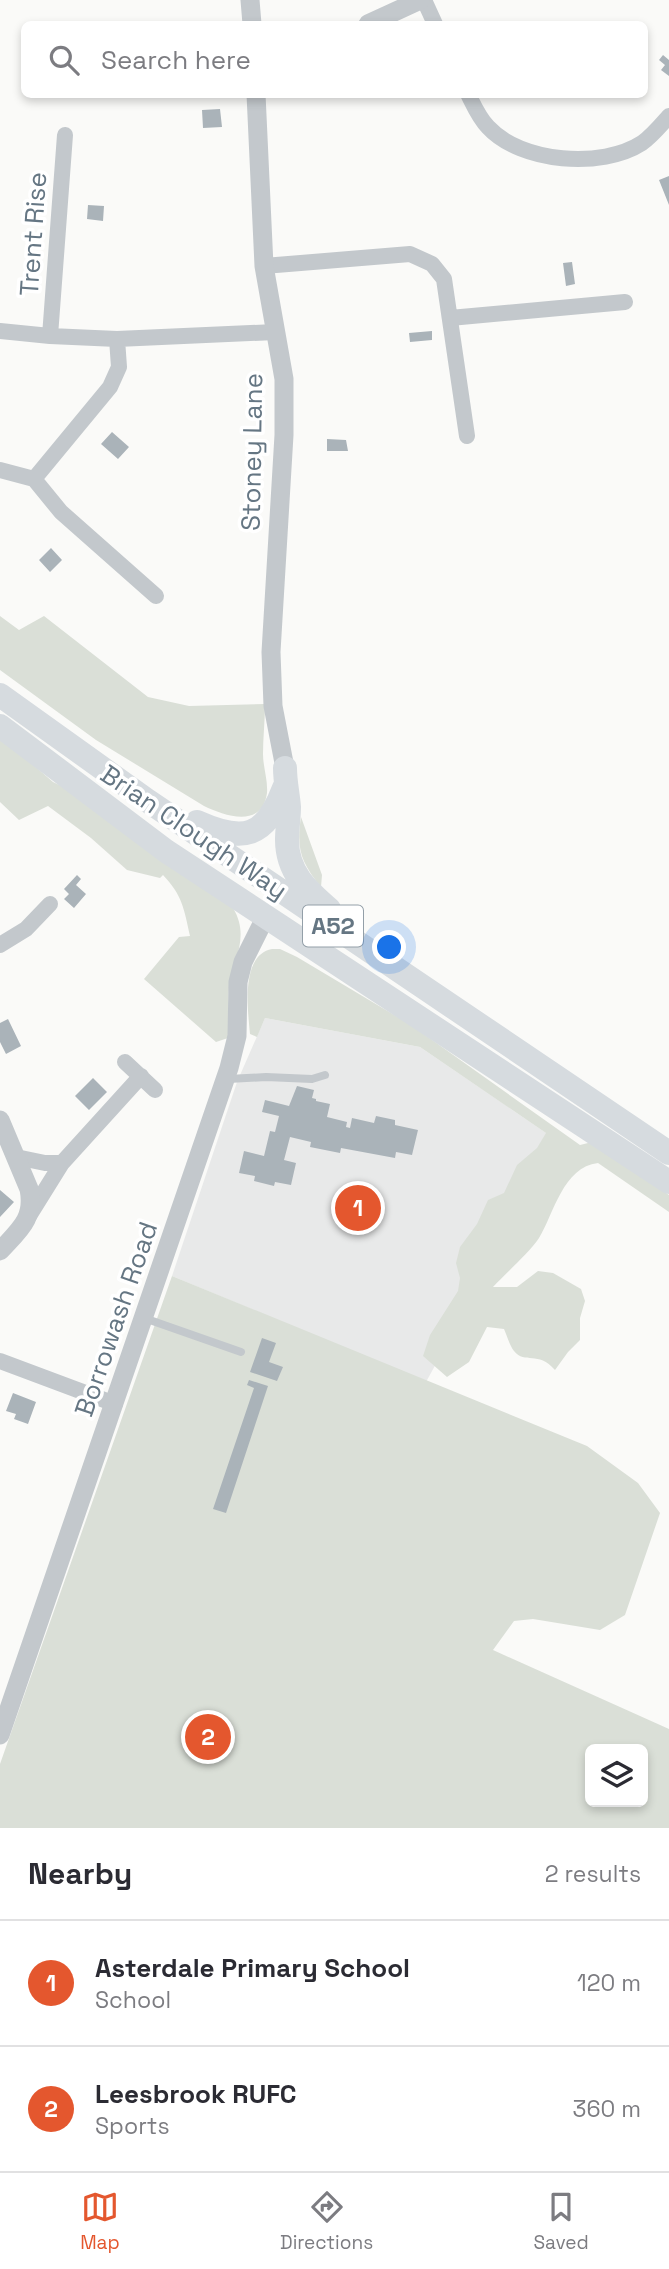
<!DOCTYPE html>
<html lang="en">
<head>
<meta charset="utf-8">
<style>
	:root { --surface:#fff; --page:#f7f7f7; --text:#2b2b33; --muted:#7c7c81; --line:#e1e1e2; --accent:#e4572e }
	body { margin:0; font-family:"Space Grotesk",sans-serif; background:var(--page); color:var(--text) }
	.controls { position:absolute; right:21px; bottom:21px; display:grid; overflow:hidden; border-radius:10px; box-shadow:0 4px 10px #0003 }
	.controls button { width:63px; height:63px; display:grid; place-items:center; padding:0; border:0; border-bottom:2px solid var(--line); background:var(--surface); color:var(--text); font:35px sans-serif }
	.you { position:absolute; left:390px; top:948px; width:24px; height:24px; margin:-18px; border:5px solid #fff; border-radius:50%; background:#1a73e8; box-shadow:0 0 0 10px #1a73e833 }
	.badge { display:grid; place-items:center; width:46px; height:46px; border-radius:50%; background:var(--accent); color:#fff; font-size:23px; font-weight:700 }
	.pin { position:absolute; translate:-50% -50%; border:4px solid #fff; box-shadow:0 2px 7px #0006 }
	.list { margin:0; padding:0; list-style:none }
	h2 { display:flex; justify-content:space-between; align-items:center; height:91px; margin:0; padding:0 28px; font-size:30px }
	h2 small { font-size:23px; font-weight:400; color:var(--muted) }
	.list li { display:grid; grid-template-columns:46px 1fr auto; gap:21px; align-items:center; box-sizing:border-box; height:126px; padding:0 28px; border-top:2px solid var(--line) }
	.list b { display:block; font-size:26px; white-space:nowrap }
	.list p { margin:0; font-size:23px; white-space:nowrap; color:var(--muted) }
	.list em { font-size:23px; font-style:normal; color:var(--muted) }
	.icon { flex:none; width:38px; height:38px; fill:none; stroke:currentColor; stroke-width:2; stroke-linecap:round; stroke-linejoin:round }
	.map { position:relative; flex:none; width:669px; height:1828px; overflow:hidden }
	.search { position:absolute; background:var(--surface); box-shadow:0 4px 10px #0003; left:21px; right:21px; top:21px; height:77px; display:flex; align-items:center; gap:18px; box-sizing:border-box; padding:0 24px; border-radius:10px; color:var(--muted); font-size:26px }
	.sheet { height:343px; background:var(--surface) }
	nav { display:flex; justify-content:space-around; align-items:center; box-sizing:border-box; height:98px; border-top:2px solid var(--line); background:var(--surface); font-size:19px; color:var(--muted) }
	nav a { display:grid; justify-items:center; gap:4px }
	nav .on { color:var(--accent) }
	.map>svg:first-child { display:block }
</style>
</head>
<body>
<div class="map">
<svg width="669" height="1828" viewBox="0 0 669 1828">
	<rect width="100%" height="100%" fill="#fafaf8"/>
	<path fill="#e8e9e9" d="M265,1018L420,1047L558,1141L426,1382L172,1276L237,1082Z"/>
	<path fill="#dadfd7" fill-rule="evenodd" d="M0,616L19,630L44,616L148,697L189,706L265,704C265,721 263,737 263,754C263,767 268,780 267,793C262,829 225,816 204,806L96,740L0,670Z
		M0,736L53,782L78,794L233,908C250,936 234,958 229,988C227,1003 230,1022 231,1037L216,1042L144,979L179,937L190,936C184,908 182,895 163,875L160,878L127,870L91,838L48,806L19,820L0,802Z
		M301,817L322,875L321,887C301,862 296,849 301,817Z
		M272,949H280L297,957L411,1025L580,1145L592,1142L669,1195V1212L598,1163C563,1167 554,1213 539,1238C529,1253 506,1273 493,1287H517L538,1271L553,1273L581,1289L585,1301L580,1318V1340L568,1352L555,1370C538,1350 525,1365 514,1351C510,1346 507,1336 504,1329L487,1327L469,1362L447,1377L423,1356L430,1335L458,1291L460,1278L456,1263L460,1247L477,1224L488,1200L504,1193L517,1165L537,1148L546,1133L420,1047L265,1018L257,1037L250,1034C248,1011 240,955 272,949Z
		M172,1276L587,1446L638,1483L660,1513L625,1615L600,1630L533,1619L514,1621L493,1650L669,1729V1828H0V1764ZM590,1749H643V1802H590Z"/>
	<path fill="#aab3b9" d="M663,55L669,60V76L661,70L665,65L659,60Z
		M220,109L222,127L203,128L202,110Z
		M669,176V205L659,180Z
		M88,205L104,206L103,221L87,219Z
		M572,262L575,284L566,286L563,263Z
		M432,331V340L410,342L409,333Z
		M112,432L129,447L118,459L101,444Z
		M327,439L346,440L348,451H327Z
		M51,548L62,560L50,572L39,560Z
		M77,875L81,879L76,885L86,894L74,908L64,899L69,894L64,889Z
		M8,1019L21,1046L6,1054L0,1042V1023Z
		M93,1078L107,1092L89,1110L75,1096Z
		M297,1086L314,1090L312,1098L316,1099V1101L330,1104L327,1117L347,1122L346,1127L350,1128L352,1118L374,1123L376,1116L395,1120V1125L418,1130L412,1155L396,1152L395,1158L341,1148L340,1153L310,1147L311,1142L290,1137L284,1160L296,1163L291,1185L275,1182L274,1186L254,1181L255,1176L239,1173L244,1151L264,1156L270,1131L275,1132L279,1116L262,1112L265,1100L289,1106Z
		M0,1190L14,1202L0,1217Z
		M262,1338L276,1343L269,1362L283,1367L277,1381L250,1372Z
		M249,1380L268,1386L226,1513L213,1509L254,1388L247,1385Z
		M13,1393L36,1402L28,1424L14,1419L16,1414L6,1411Z"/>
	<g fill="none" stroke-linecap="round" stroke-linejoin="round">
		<path stroke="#c3c8cc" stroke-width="8" d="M228,1079L266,1077L312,1079L325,1075
			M144,1318L241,1352"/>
		<path stroke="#c3c8cc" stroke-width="16" d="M424,0L435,24
			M468,94C474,106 479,118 488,127C521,163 602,169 642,143C652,136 661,125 669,116
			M264,266L410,254L432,264L444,279L467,436
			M450,318L625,302
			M0,331L50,336L117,339L275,332
			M50,336L65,135
			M0,470L34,479L61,512L156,596
			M34,479L110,387L119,367L117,339
			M0,945L26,929L50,904
			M125,1062L155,1090
			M16,1157L45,1163H62
			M29,1216L62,1163L141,1076
			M0,1361L115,1404"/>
		<path stroke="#c3c8cc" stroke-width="19" d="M250,0L252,24
			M368,24L420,0
			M256,94L264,266L284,379V435L271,652L273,706L285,768
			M0,1120L29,1189C35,1219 19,1230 0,1251
			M0,1735L229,1068L237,1036L238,982L243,962L265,918"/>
		<path stroke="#d6dbdf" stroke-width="24" d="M0,695L148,801L669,1153
			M0,726L166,851L669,1182
			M285,768C285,782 288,794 289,807C289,818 287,829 287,840C287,872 307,890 329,909
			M197,822C244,843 265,838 284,788"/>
	</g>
	<g text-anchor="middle" stroke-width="7" stroke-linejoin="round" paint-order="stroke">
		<rect fill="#fff" stroke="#939fa8" stroke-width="2" x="303" y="905.5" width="60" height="41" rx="5"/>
		<g font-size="24" font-weight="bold" fill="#657683">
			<text x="333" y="934">A52</text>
		</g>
		<g font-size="26" fill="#657683" stroke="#fff">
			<text transform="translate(33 234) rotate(-86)" y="9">Trent Rise</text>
			<text transform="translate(252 452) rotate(-89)" y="9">Stoney Lane</text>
			<text transform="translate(194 832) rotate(34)" y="9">Brian Clough Way</text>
			<text transform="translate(116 1319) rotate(-71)" y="9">Borrowash Road</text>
		</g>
	</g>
</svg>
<div class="controls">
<button><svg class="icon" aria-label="layers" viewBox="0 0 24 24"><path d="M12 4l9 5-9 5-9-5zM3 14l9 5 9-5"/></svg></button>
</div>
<div class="you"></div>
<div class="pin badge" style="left:358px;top:1208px">1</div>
<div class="pin badge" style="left:208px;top:1737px">2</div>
<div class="search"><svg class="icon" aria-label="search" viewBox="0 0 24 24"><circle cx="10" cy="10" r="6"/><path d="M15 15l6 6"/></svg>Search here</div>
</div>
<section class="sheet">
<h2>Nearby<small>2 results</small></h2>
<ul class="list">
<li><span class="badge">1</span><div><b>Asterdale Primary School</b><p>School</p></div><em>120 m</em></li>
<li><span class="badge">2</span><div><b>Leesbrook RUFC</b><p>Sports</p></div><em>360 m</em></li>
</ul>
</section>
<nav>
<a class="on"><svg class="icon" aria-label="map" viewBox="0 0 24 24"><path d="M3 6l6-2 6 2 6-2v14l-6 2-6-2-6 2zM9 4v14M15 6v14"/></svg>Map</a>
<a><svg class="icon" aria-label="directions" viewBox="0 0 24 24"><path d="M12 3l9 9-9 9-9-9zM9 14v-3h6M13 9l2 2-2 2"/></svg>Directions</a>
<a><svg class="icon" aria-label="saved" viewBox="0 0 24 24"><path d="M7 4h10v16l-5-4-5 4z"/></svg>Saved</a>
</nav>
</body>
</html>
